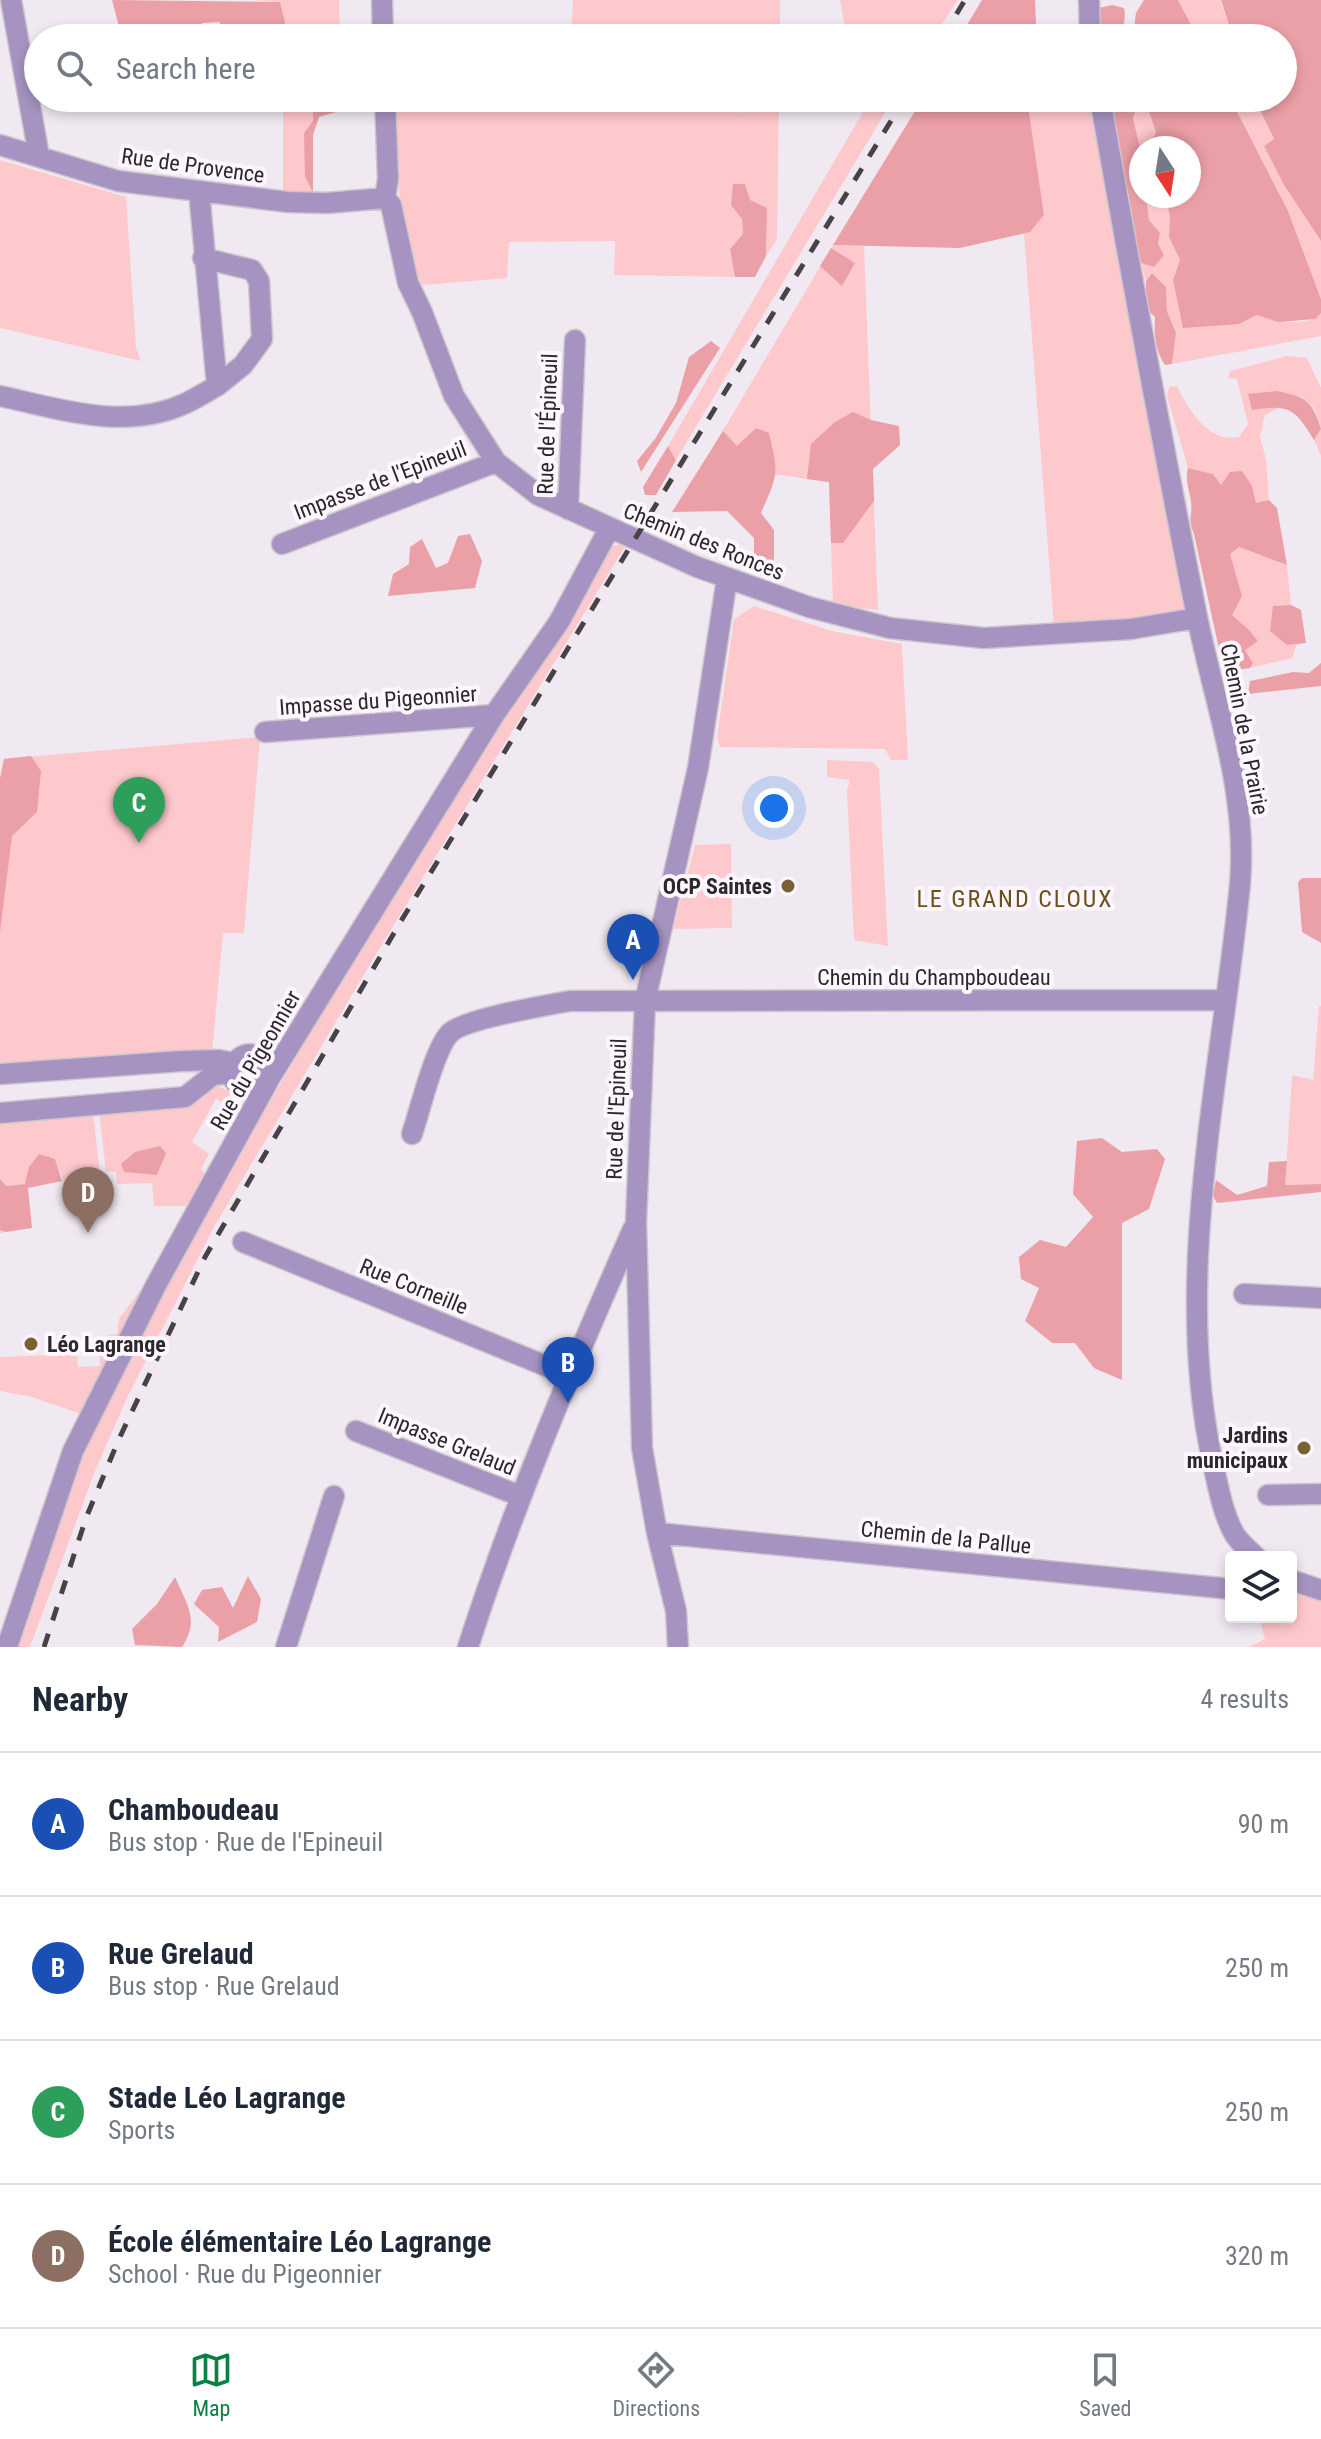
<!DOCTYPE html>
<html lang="en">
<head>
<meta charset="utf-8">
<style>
	:root { --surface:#fff; --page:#f6f6f7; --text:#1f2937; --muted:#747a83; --line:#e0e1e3; --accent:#0b8043 }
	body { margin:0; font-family:"Roboto Condensed",sans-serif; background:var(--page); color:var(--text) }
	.controls { position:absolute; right:24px; bottom:24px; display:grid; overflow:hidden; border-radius:8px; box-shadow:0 4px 12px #0003 }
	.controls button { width:72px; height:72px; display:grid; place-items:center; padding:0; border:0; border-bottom:2px solid var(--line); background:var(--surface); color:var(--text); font:40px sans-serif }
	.compass { position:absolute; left:1129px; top:136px; width:72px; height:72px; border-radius:50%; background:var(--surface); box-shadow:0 4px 12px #0003; rotate:168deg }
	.you { position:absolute; left:774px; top:808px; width:28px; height:28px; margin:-20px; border:6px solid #fff; border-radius:50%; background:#1a73e8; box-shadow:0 0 0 12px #1a73e833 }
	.badge { display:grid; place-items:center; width:52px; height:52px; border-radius:50%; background:var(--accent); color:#fff; font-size:26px; font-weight:700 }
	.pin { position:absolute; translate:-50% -66px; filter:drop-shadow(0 2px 4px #0008) }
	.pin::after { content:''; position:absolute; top:42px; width:28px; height:24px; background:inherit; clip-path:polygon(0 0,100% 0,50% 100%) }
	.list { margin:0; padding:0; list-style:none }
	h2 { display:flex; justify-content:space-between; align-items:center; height:104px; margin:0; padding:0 32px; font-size:34px }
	h2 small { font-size:26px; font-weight:400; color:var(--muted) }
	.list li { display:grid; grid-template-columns:52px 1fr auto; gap:24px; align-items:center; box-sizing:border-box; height:144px; padding:0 32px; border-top:2px solid var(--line) }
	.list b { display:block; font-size:30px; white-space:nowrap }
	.list p { margin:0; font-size:26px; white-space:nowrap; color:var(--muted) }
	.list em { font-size:26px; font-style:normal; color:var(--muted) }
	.icon { flex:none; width:44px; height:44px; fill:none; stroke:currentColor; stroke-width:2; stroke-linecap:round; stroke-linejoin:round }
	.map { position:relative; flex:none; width:1321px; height:1647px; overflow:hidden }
	.search { position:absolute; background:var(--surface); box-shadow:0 4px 12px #0003; left:24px; right:24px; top:24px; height:88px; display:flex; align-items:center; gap:20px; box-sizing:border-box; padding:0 28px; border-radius:44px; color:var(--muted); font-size:30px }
	.sheet { height:680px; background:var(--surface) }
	nav { display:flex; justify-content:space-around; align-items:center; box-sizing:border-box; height:112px; border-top:2px solid var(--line); background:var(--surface); font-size:22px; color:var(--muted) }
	nav a { display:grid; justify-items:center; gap:4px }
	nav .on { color:var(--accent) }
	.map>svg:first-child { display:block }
</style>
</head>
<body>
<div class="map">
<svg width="1321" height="1647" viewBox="0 0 1321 1647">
	<rect width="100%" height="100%" fill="#f1e9f1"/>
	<path fill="#fec9cd" d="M255,0H339L340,38H284L285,22L280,2Z
		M573,0H780V38H571Z
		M840,0H958L933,38H847Z
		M1178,0H1220L1233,38H1198Z
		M283,98H313V193L283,192Z
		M395,98H697V107L745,113L748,98H779L777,239L766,256L767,208L750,200L734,184L731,205L742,219L743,234L730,249L735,277L614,275L615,241L509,242L507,278L422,285C397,236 396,153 395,98Z
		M858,98H894L676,460L668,446L867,105Z
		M1134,98H1144L1156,132L1149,148H1141V152L1133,118L1137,106Z
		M1230,98H1254L1274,140L1264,146L1284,185L1321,241V299L1288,211Z
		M1092,100L1186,606L1175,616L1054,627L1024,233L1030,231L1044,215L1029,112Z
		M0,160L126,197L136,347L141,361L0,328Z
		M1146,196H1164L1170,215L1169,237L1180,260L1173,280L1238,324L1257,315C1275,321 1306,328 1321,313V336L1172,364L1176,333L1167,311L1166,287L1152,273L1146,281L1141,263L1154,266L1160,233L1149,220Z
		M833,245L864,246L878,610L833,605L829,482L703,464Z
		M1287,356L1307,358L1321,388V456L1314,440L1321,429L1315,409L1301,396L1265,415L1260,437L1266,459L1269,500L1256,503L1252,486H1222L1213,474L1188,468L1167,396L1169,387L1177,386C1189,410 1208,443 1239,437L1248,424L1237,379L1228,378L1230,371Z
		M620,544L626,545L378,951L214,1227L128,1396L95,1471L30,1647H17L84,1447L105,1398L202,1218L347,970L410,873L607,548Z
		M1238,547L1287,565L1291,605L1273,606L1287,645L1297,644L1292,658L1250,668L1253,663L1245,650L1249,630L1231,615L1230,554Z
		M754,606L832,631L902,644L908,760H891L885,749L720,747L717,737L734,619Z
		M260,737L244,933H223L212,1054L0,1070V782L4,759Z
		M827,760L873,762L879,769L888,946L854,940L847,791L850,780L827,777Z
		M731,844L732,928L673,929L695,845Z
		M1319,1006H1321V1184L1285,1185L1292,1075L1313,1080Z
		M216,1085L241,1097L236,1110L216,1099L192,1142L209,1154L201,1169L207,1176L191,1206H154L152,1183L117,1184L116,1172L106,1171L99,1112L192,1105Z
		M93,1112L100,1174L91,1196L67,1197C67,1184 59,1172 55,1159L46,1182L6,1186V1232L0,1233V1119Z
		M144,1285L145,1290L81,1414L32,1397L0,1391V1357L77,1354L78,1367L100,1366L99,1343L108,1342V1335L117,1334L119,1319Z
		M1291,1593L1321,1601V1647H1249L1265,1639L1259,1617H1291Z"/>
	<path fill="#eb9fa6" d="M112,0L280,2L285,22L284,38H238L245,26L237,24L229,35L219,22L202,23V38H181L188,25L172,27L167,38H122Z
		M982,0H1035L1036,25L1030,38H959Z
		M1144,0H1178L1198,38H1136L1133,36L1136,13Z
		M1221,0H1321V241L1284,185L1264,146L1274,139L1254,98H1283V38H1233Z
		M1112,5L1124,8C1127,19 1121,28 1123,38H1099V8Z
		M313,98H362L343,110L319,117L313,135V193L305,176L304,133L313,121Z
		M923,98H1027L1044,215L1030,232L960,248L833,245Z
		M1108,98H1134L1137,106L1133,118L1141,152V196H1146L1149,220L1160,233L1158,244L1164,255L1154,267L1141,263L1136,248Z
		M1144,98H1230L1288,211L1321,299V313L1315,319L1278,322L1257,315L1239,324L1183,328L1173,280L1180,260L1169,237L1170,215L1164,196H1189V148H1149L1156,132Z
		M733,184H745L750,200L767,208L766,256L755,277H735L730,249L743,234L742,219L731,205Z
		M831,248L855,263L842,286L820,266Z
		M1152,273L1166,287L1167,311L1176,333L1172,364L1165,365C1155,350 1154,334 1155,317L1146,309V281Z
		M711,341L720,348L641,472L637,461L655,439L676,403L689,357Z
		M1277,391C1306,397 1312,400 1321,429L1314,440C1295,409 1290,404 1252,410L1248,394Z
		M853,412L871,420L899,426L900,445L873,469L874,501L843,543H831L829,482L807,479L811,444L835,422Z
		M756,428L769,433C779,475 778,474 761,513L774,530V572L754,564V538L727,511L672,512L723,431L737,446Z
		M668,446L676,460L656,495H645L643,487Z
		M1188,468L1213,474L1221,485L1230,472L1242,471L1252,486L1256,503L1269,500L1277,508L1287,565L1239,547L1230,554L1242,596L1232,615L1249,630L1258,641L1245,650L1253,663L1250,668L1224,672L1194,534C1187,517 1193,516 1191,501C1189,488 1185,482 1188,468Z
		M470,534L482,561L475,588L388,596L393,574L409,564L410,547L422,539L436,568L448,563L458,536Z
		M1291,605L1301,610L1306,643L1287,645L1270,631L1273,606Z
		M1321,663V686L1248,694L1250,681L1293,672L1309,673Z
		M31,756L41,771L37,812L12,836L0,932V778L4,759Z
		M1302,878H1321V943L1302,932L1298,882Z
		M1102,1138L1122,1152L1157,1149L1165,1159L1149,1209L1122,1223V1380L1094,1368L1075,1343H1052L1025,1321L1039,1288L1021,1279L1019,1257L1040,1240L1066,1247L1093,1217L1073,1194L1077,1141Z
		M160,1146L166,1153L157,1175L124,1172L121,1164L135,1152Z
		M39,1154L55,1159L62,1181L28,1188L32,1228L6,1232L0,1230V1179L6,1186L25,1184L29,1167Z
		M1287,1161L1285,1185L1321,1184V1192L1217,1203L1213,1196L1216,1180L1237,1195L1267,1186L1269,1162Z
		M248,1576L261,1599L257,1622L218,1642L219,1627L194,1604L202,1590L222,1587L233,1608Z
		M175,1577C187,1605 200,1619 182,1647L135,1645L132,1629L157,1604Z"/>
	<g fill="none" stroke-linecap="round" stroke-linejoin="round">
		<g stroke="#cdc6cd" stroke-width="23">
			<path id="minor" d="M11,0L39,156
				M382,0L383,38
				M1089,0L1090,38
				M1100,98C1130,270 1162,441 1196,612C1214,703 1248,790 1240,884C1222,1072 1171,1277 1213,1464C1218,1486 1223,1515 1235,1535C1240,1543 1249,1550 1256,1557
				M0,145L118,181L288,202L327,203L385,198
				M385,198L391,205L408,283L422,312L454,396L496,462L538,495L697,567L809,607L890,628L984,638L1131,629L1197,618
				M385,198L388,179L385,98
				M203,258L252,270L259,281L262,339L243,365L217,386
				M0,396C59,409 125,431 184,404C195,399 206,392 217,386L199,191
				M568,509L575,340
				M282,544L496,462
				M265,732L494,715
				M0,1074L182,1061L219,1060L234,1063
				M265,1086C252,1090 242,1092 233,1079L234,1063C250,1045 264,1058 271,1076
				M0,1113L185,1097L213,1075L232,1073
				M412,1134C420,1110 434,1051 449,1034C462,1019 548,1005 570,1001L1224,1000
				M243,1242L568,1375
				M1244,1294L1321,1298
				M356,1431L520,1496
				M1268,1495L1321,1494
				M657,1533L1231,1589
				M1291,1580L1321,1590
				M7,1647L73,1451L156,1285L271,1076L494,715L559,622L609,529
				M286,1647L334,1496
				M468,1647C514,1504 572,1367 633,1229
				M678,1647L676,1611L657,1533L642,1448L636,1222L645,1001L698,768L727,578"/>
		</g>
		<use href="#minor" stroke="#a693c1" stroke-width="20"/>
		<path stroke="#464246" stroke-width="5" stroke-dasharray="14 14" stroke-linecap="butt" d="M942,38L965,0
			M44,1647L86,1518L119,1439L205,1257L401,921L905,98"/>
	</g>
	<g fill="#796131" stroke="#fef6fe" stroke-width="3">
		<circle cx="788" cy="886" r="8"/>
		<circle cx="31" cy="1344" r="8"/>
		<circle cx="1304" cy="1448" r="8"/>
	</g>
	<g text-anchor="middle" stroke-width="8" stroke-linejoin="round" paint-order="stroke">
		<g font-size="22" fill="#2b282b" stroke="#fef6fe">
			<text transform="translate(193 165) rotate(8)" y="8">Rue de Provence</text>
			<text transform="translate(547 424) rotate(-88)" y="8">Rue de l'Épineuil</text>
			<text transform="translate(380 480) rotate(-21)" y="8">Impasse de l'Epineuil</text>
			<text transform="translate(704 541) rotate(22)" y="8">Chemin des Ronces</text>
			<text transform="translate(378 700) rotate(-4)" y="8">Impasse du Pigeonnier</text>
			<text transform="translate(1245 729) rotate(79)" y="8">Chemin de la Prairie</text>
			<text x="934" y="985">Chemin du Champboudeau</text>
			<text transform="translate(255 1060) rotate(-60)" y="8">Rue du Pigeonnier</text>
			<text transform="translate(616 1109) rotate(-88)" y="8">Rue de l'Epineuil</text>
			<text transform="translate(414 1286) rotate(22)" y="8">Rue Corneille</text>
			<text transform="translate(447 1441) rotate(22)" y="8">Impasse Grelaud</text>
			<text transform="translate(946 1537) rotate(6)" y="8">Chemin de la Pallue</text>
		</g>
		<g font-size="22" font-weight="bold" fill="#2b282b" stroke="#fef6fe" text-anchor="end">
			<text x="772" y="894">OCP Saintes</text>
			<text x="47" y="1352" text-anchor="start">Léo Lagrange</text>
			<text x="1288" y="1443">Jardins<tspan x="1288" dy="25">municipaux</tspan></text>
		</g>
		<g font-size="24" letter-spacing="2" fill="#6b5118" stroke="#fef6fe">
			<text x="1015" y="907">LE GRAND CLOUX</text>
		</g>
	</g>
</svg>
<div class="controls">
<button><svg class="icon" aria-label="layers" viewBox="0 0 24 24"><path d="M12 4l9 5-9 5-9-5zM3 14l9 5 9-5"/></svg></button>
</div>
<svg class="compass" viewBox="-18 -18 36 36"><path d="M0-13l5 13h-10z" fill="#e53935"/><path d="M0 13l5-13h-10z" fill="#747a83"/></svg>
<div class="you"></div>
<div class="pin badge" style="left:633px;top:980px;background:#1a4fb4">A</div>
<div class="pin badge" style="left:568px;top:1403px;background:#1a4fb4">B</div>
<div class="pin badge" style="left:139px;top:843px;background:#2e9e5b">C</div>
<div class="pin badge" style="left:88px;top:1233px;background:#8d6e63">D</div>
<div class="search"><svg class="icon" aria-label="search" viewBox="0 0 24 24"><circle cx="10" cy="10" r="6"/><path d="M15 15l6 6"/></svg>Search here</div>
</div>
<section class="sheet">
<h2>Nearby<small>4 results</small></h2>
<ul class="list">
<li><span class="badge" style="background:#1a4fb4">A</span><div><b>Chamboudeau</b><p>Bus stop · Rue de l'Epineuil</p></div><em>90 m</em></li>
<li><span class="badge" style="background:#1a4fb4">B</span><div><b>Rue Grelaud</b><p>Bus stop · Rue Grelaud</p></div><em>250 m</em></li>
<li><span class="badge" style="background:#2e9e5b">C</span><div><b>Stade Léo Lagrange</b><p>Sports</p></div><em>250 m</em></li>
<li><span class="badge" style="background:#8d6e63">D</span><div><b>École élémentaire Léo Lagrange</b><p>School · Rue du Pigeonnier</p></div><em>320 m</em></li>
</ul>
</section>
<nav>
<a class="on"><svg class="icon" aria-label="map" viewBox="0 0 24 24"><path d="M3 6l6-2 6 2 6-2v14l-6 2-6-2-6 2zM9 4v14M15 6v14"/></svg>Map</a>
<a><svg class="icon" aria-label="directions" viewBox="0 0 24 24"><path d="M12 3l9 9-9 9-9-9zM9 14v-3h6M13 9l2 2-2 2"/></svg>Directions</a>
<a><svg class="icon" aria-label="saved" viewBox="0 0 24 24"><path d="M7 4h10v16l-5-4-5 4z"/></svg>Saved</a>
</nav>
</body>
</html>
